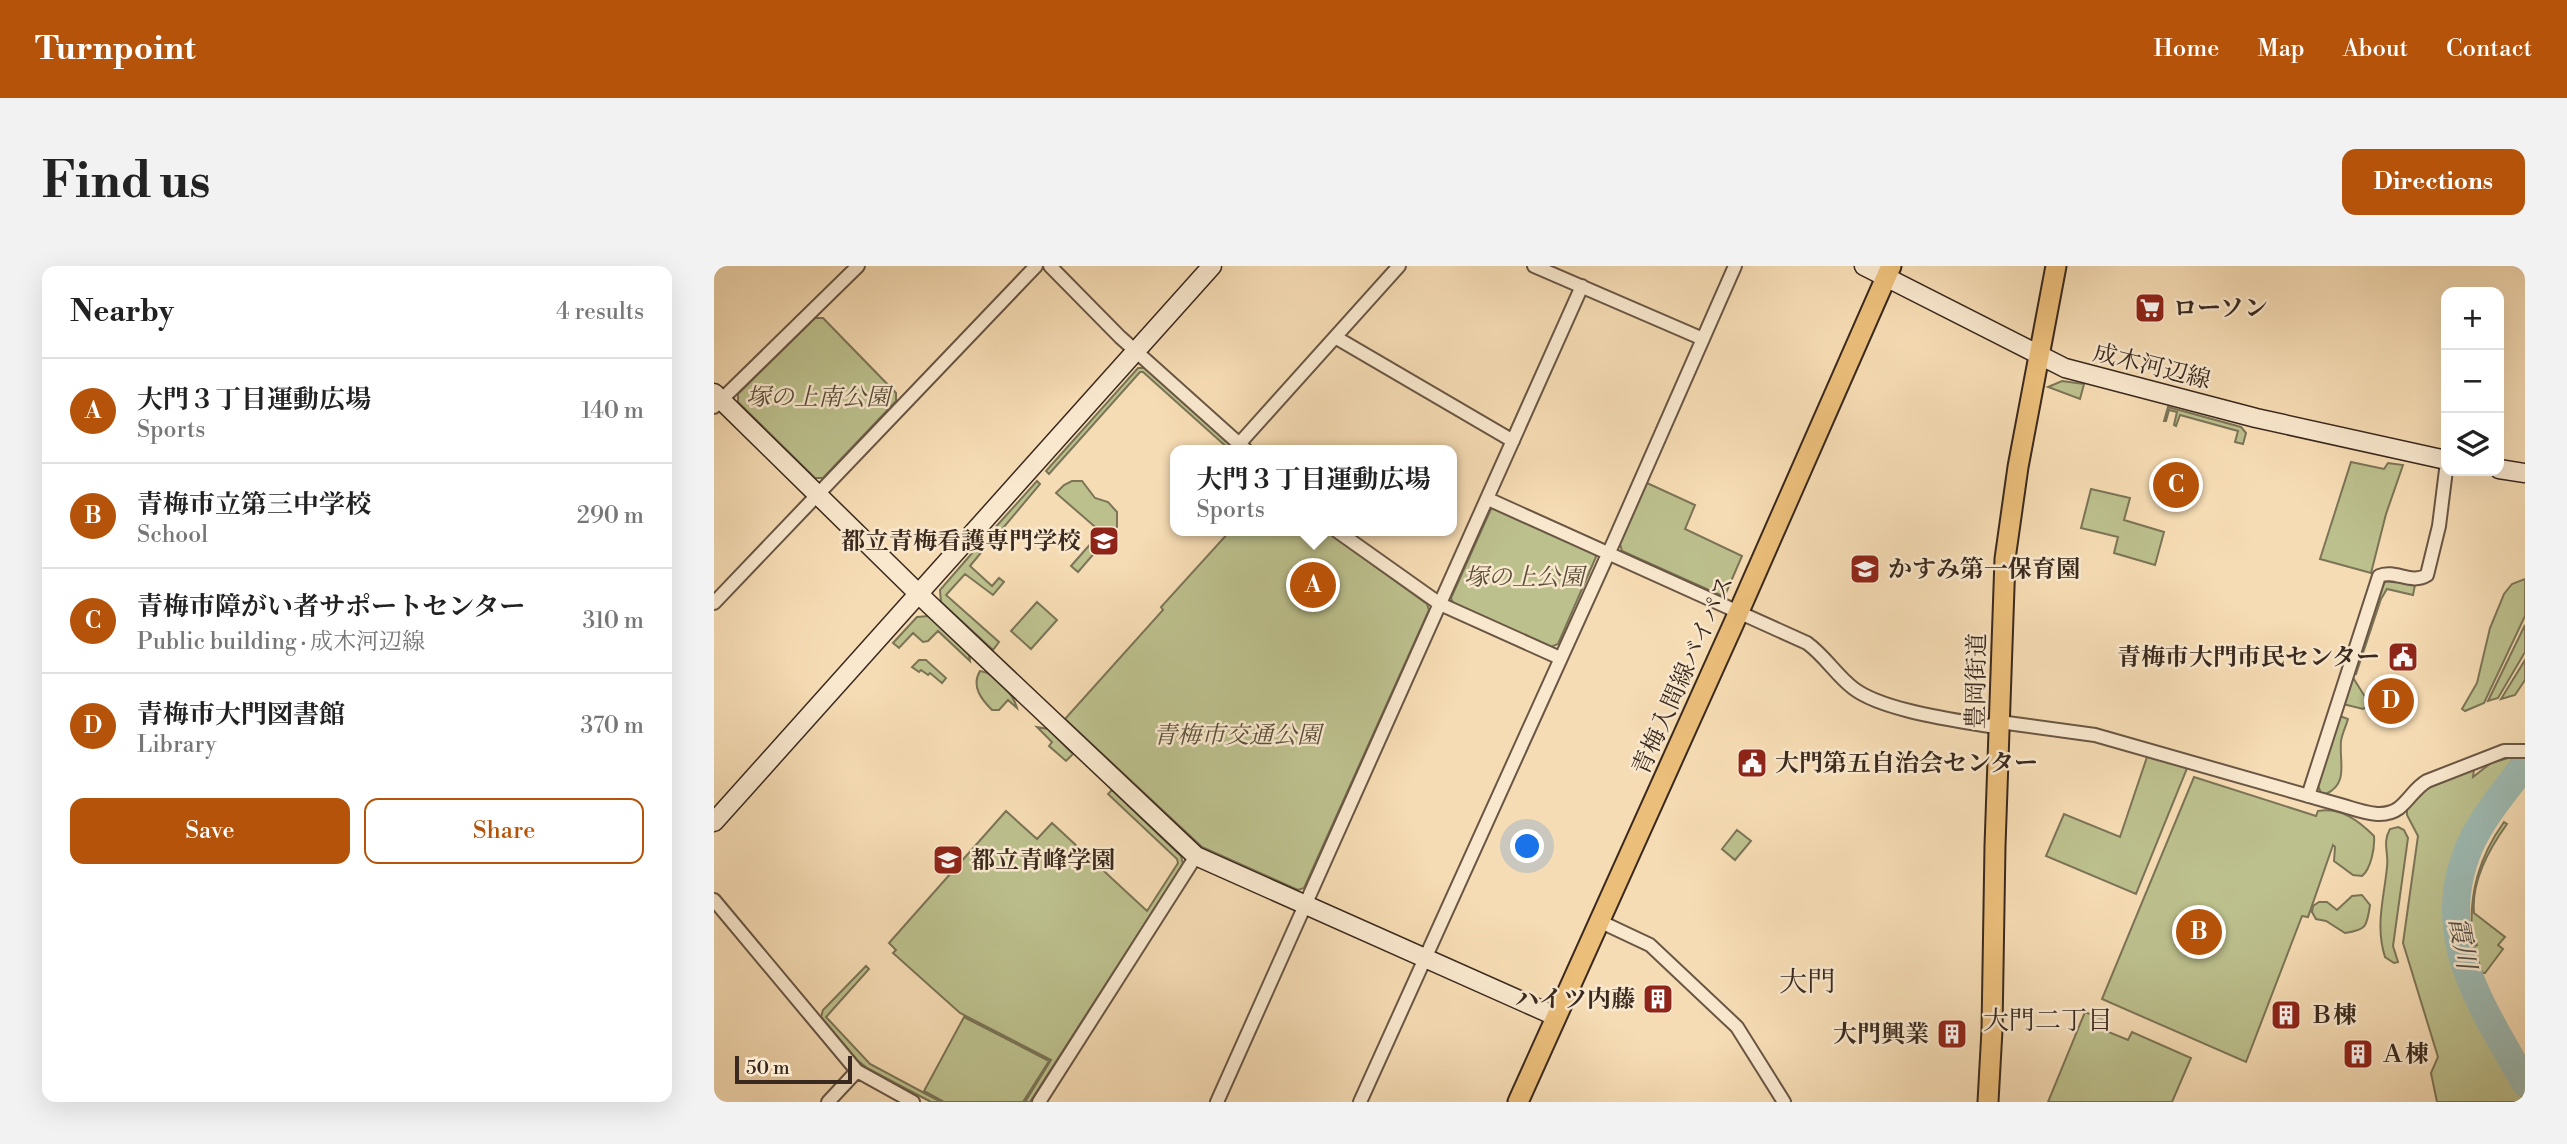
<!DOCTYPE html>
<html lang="en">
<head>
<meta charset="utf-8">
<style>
	:root { --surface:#fff; --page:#f2f2f2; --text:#222; --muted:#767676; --line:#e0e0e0; --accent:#b45309 }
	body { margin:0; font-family:"Libre Bodoni","Noto Serif JP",serif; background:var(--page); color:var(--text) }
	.controls { position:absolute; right:21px; top:21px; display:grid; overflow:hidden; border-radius:14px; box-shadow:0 7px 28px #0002 }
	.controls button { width:63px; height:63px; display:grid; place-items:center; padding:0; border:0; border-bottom:2px solid var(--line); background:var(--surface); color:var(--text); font:35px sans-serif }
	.scale { position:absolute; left:21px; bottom:18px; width:117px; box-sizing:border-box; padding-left:7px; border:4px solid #3a291e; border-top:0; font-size:19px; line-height:24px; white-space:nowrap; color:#3a291e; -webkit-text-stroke:5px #f9e8ce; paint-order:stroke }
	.you { position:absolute; left:814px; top:581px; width:24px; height:24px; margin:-18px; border:5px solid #fff; border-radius:50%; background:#1a73e8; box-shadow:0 0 0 10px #1a73e833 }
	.badge { display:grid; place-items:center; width:46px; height:46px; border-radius:50%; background:var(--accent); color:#fff; font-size:23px; font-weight:700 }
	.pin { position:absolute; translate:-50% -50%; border:4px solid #fff; box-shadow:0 2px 7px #0006 }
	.popup { position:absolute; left:456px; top:179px; width:287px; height:91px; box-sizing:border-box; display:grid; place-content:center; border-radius:14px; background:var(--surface); filter:drop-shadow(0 2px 5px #0005); font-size:23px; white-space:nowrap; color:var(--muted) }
	.popup b { font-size:26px; color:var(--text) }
	.popup::after { content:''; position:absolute; left:50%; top:100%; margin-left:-14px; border:14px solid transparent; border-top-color:var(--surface) }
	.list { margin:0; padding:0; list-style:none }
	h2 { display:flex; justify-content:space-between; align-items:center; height:91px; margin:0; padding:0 28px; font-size:30px }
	h2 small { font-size:23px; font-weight:400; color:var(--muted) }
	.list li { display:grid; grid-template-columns:46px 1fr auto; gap:21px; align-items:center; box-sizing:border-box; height:105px; padding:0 28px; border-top:2px solid var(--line) }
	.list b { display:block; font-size:26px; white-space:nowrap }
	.list p { margin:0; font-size:23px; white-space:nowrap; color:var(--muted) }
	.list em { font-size:23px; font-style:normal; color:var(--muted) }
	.actions { display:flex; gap:14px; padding:21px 28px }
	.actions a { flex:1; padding:16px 0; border:2px solid var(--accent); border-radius:14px; text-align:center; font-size:24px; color:var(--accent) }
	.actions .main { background:var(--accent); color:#fff }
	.icon { flex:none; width:38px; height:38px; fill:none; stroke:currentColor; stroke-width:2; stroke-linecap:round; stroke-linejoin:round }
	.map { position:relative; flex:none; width:1811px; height:836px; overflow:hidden; border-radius:14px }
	header { display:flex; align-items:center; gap:42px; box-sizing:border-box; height:98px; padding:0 35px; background:var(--accent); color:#fff }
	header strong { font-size:33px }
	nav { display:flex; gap:38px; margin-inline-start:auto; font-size:24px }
	.intro { display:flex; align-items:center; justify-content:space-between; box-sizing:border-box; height:168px; padding:0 42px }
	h1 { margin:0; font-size:49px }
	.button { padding:18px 32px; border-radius:14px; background:var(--accent); color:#fff; font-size:24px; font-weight:700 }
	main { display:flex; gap:42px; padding:0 42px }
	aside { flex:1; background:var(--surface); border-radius:14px; box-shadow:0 7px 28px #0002 }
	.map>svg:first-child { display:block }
</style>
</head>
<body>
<header>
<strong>Turnpoint</strong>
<nav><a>Home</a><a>Map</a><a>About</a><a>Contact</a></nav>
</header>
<div class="intro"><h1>Find us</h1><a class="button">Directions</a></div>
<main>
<aside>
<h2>Nearby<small>4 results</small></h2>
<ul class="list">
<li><span class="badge">A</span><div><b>大門３丁目運動広場</b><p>Sports</p></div><em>140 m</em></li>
<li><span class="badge">B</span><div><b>青梅市立第三中学校</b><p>School</p></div><em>290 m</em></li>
<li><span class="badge">C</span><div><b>青梅市障がい者サポートセンター</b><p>Public building · 成木河辺線</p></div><em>310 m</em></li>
<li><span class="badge">D</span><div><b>青梅市大門図書館</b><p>Library</p></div><em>370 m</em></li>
</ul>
<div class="actions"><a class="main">Save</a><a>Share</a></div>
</aside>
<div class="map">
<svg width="1811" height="836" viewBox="0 0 1811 836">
	<rect width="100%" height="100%" fill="#f6dcb4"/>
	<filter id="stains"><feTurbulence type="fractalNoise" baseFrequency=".00286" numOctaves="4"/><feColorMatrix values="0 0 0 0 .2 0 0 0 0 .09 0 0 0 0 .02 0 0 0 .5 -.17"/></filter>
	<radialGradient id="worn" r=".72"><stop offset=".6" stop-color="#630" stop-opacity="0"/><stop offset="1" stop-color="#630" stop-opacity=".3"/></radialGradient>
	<path fill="#bcc08d" stroke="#7b7456" stroke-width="2" d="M101,52H109L182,127V135L109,212H101L24,136V128Z
		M424,102H431L522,184H516L429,106H426L335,208L332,205Z
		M1348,115L1370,118L1366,133L1334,121Z
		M1454,141L1527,161L1532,167L1529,178L1521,176L1524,165L1466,149L1462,160L1460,159L1463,146L1455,144L1452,155H1450Z
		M1637,196L1670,203L1674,197L1689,199L1672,248L1657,307L1606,293Z
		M323,215L326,218L284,268L279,264Z
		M358,215H368L381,232L394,236L403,246V261L364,306L357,300L387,266L342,227L350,219Z
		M933,217L981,239L971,263L1028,290L1012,327L1006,329L908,285L906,278Z
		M1377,223L1416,232L1410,254L1450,266L1441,299L1400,287L1404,271L1367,262Z
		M782,241L880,285L882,291L844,378L837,381L739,337L737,332L777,243Z
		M516,265H612L713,338L715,344L590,622L584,624L488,581L351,453L449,344L447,341Z
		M266,278L271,282L256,300L278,320L285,312L290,316L279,329L251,308L232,329L285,376L279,384L227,336L226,324Z
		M1677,313L1701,319L1699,329L1673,323L1667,333L1642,408L1639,407L1670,317Z
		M1811,313V350L1770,437L1751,445L1748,443L1763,417L1776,362L1790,328L1798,318Z
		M323,336L343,354L317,383L297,365Z
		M215,350L255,388L256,395L224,365L214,375L209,376L199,367L185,382L179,377L203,351Z
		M1811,359V386L1784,432L1774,435Z
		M205,394H212L232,412L228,417L216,407L214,409L207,404L205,406L198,401Z
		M1811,394V414L1801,429L1787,433Z
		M266,405C282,407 299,428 303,442L294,434L285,444H278C267,433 257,420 266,405Z
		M1638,410L1653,434L1652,441L1649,443L1629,438Z
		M1626,450L1634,453C1632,460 1628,468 1627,475C1625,496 1635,517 1612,528L1607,527L1604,520Z
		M323,461L334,463L359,488L352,495L335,480L338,476Z
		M1434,488L1474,500L1422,628L1332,590L1350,548L1406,571Z
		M1801,490C1784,515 1765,539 1752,567C1702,671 1762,747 1811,836H1723L1717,807L1724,791L1689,677L1704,570L1693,549V542L1714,522L1760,503L1759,511L1777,497Z
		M1480,511L1602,550L1604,545C1627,541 1645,555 1660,570C1661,581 1657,603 1648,610L1639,609L1620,595L1621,581L1619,579L1594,651L1588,650L1532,796L1388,733Z
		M398,524L467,590L469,598L316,836H311L337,794L246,747L179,687L182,684L175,677L292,545L323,573L338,557L433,645L464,597L463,593L394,528Z
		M1790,556L1793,558C1775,583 1757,615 1760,647L1791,671L1784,679L1789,683L1771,707H1768L1760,680L1763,679L1762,676H1759L1758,670C1755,627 1765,591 1790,556Z
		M1684,561L1690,564L1694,572L1679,680L1684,696L1680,697L1671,691C1661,659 1670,633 1673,601C1675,587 1668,577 1676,563Z
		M1023,564L1037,575L1021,594L1008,583Z
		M1648,629L1656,639C1653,661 1652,664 1631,667L1612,655L1602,653L1598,646L1599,640L1605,636H1613L1623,644L1638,630Z
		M152,700L155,703L112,751L156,798L227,836H217L153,802L143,794L107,751L109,744Z
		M1371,746L1395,756L1392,765L1414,774L1418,766L1477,792L1458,836H1334Z
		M250,751L335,795L309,836H230L210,825Z"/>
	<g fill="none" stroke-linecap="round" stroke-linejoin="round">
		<path stroke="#9dbab2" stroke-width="28" d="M1811,499C1793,522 1773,546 1759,573C1714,666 1767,738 1811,817"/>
		<g stroke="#695644" stroke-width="16">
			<path id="street" d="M336,0L406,71L532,184
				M820,0L989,73
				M621,71L799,175
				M0,141L144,0
				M525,178L685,0
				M774,233L1093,377C1111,390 1122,409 1139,422C1167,444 1239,454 1275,460L1286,456L1381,469L1630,540C1647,545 1669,554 1685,542C1696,533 1701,522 1713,515L1790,485H1811
				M623,265L726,338L846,392
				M0,337L322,0
				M1594,530L1665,310C1681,303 1697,319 1713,309L1725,260L1732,204
				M0,634L143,805L199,836
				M885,655L936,679L1023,761L1070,836
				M114,836L143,805
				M325,836L482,590
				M503,836L868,20
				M646,836L900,275L1021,0"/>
		</g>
		<g stroke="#3a291e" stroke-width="21">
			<path id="secondary" d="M1150,0L1351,102L1542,152L1732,194
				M0,127L215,338L482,590L841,750
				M1785,203L1811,207
				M0,556L498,0"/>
		</g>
		<g stroke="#3a291e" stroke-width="23">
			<path id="primary" d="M804,836L1019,359L1177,0
				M1274,836L1278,764L1281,580L1291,293L1304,201L1342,0"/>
		</g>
		<use href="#street" stroke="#f9e8ce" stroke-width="12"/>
		<use href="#secondary" stroke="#f9e8ce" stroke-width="18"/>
		<use href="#primary" stroke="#ebbe7a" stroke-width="19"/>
	</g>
	<defs>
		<g id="supermarket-square" transform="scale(1.575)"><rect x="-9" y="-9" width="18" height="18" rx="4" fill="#8f2418" stroke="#f9e8ce"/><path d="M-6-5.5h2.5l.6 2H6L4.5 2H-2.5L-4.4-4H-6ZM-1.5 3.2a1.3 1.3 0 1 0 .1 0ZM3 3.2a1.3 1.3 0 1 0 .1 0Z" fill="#fff"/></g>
		<g id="school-square" transform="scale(1.575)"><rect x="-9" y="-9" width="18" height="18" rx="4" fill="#8f2418" stroke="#f9e8ce"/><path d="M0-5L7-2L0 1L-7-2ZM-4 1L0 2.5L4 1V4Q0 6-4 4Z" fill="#fff"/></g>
		<g id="civic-square" transform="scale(1.575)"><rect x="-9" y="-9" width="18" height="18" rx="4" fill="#8f2418" stroke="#f9e8ce"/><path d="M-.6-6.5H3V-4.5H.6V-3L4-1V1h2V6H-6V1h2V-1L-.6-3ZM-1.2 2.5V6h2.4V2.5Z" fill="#fff"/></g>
		<g id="building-square" transform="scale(1.575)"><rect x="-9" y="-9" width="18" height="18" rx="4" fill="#8f2418" stroke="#f9e8ce"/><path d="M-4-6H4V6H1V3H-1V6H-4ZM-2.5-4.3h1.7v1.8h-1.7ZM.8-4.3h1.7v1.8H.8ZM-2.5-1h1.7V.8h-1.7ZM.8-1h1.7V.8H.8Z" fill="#fff"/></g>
	</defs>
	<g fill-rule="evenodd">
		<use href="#supermarket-square" x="1436" y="42"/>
		<use href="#school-square" x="390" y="275"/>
		<use href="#school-square" x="1151" y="303"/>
		<use href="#civic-square" x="1689" y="391"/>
		<use href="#civic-square" x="1038" y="497"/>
		<use href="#school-square" x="234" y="594"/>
		<use href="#building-square" x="944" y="733"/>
		<use href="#building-square" x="1572" y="749"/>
		<use href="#building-square" x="1238" y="768"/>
		<use href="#building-square" x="1644" y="788"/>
	</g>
	<g text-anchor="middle" stroke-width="5" stroke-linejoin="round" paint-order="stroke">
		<g font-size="24" font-weight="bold" fill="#3a291e" stroke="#f9e8ce" text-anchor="start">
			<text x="1459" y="50">ローソン</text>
			<text x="367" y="283" text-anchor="end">都立青梅看護専門学校</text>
			<text x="1174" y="311">かすみ第一保育園</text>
			<text x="1666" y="399" text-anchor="end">青梅市大門市民センター</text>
			<text x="1061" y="505">大門第五自治会センター</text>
			<text x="257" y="602">都立青峰学園</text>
			<text x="921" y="741" text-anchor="end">ハイツ内藤</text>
			<text x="1595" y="757">Ｂ棟</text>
			<text x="1215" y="776" text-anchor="end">大門興業</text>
			<text x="1667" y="796">Ａ棟</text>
		</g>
		<g font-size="24" fill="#3a291e" stroke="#f9e8ce">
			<text transform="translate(1438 100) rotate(14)" y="8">成木河辺線</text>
			<text transform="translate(969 409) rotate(-66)" y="8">青梅入間線バイパス</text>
			<text transform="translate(1262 415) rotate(-89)" y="8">豊岡街道</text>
		</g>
		<g font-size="24" font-style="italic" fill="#5a4f3a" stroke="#f9e8ce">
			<text x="104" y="139">塚の上南公園</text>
			<text x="810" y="319">塚の上公園</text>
			<text x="523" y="477">青梅市交通公園</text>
		</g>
		<g font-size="26" font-style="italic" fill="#534d43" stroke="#f9e8ce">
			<text transform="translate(1749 677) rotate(80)" y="9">霞川</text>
		</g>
		<g font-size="26" fill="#3a291e" stroke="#f9e8ce">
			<text x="1334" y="763">大門二丁目</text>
		</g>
		<g font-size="28" fill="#3a291e" stroke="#f9e8ce">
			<text x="1093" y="725">大門</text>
		</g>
	</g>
	<rect width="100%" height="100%" filter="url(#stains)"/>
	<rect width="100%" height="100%" fill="url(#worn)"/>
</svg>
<div class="controls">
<button>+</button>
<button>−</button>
<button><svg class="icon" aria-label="layers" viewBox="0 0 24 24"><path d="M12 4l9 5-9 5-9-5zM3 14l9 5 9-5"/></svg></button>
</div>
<div class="scale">50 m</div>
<div class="you"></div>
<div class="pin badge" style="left:599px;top:319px">A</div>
<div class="popup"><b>大門３丁目運動広場</b>Sports</div>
<div class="pin badge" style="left:1485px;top:666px">B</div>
<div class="pin badge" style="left:1462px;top:219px">C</div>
<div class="pin badge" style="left:1677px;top:435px">D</div>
</div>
</main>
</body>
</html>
